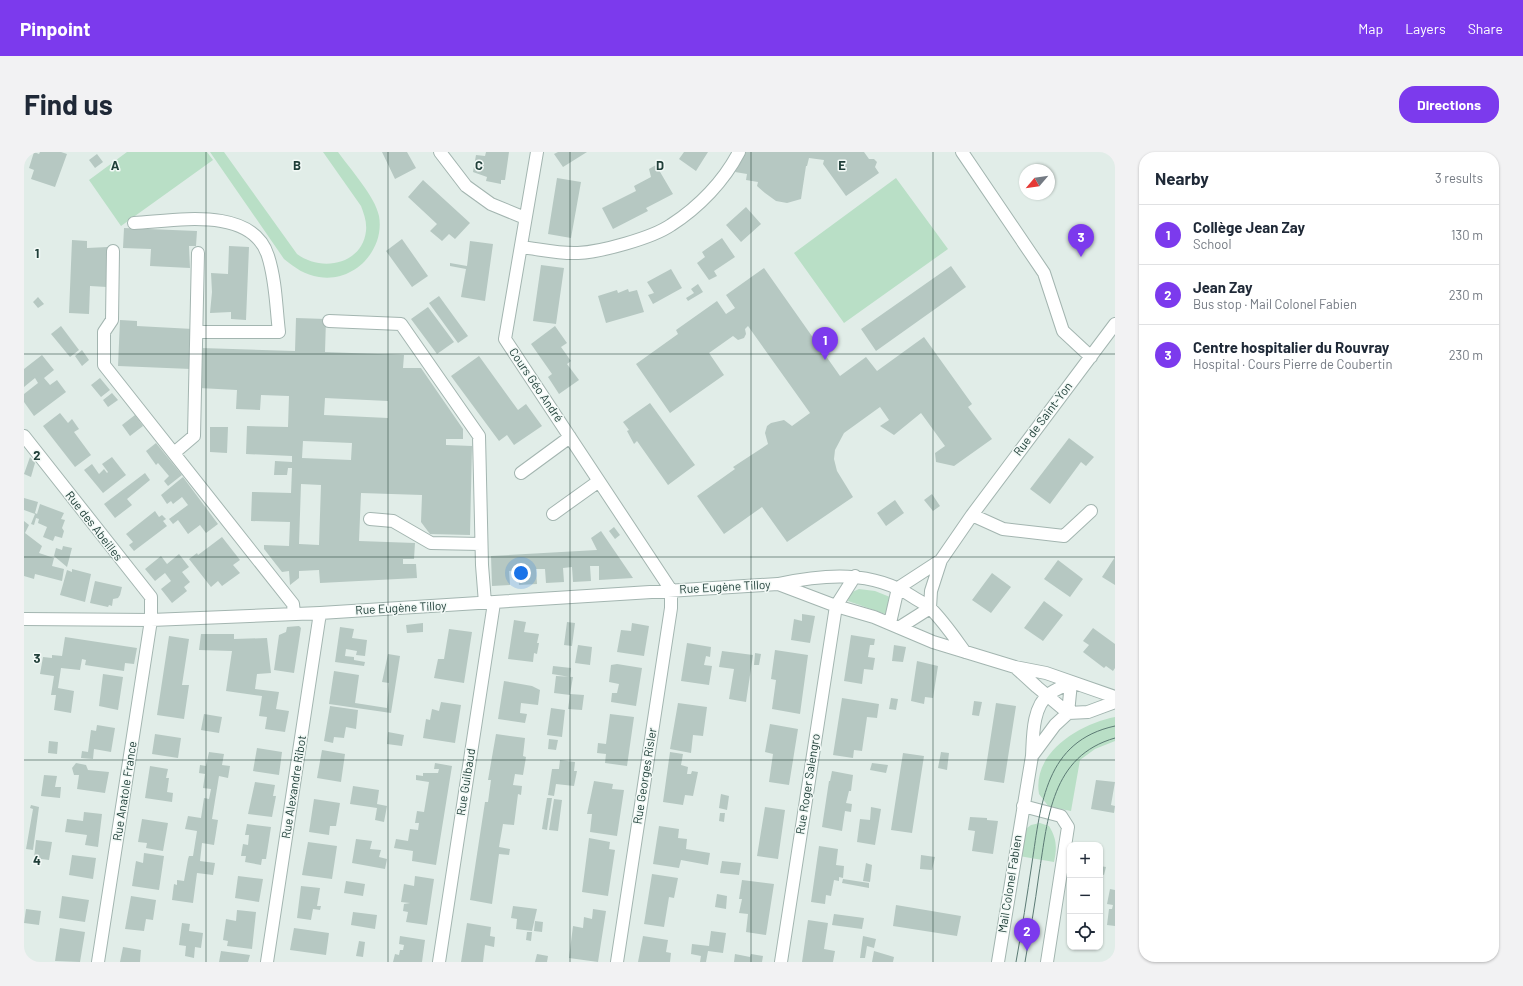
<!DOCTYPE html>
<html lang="en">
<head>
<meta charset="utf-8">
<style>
	:root { --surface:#fff; --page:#f2f2f3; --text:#1f2937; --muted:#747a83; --line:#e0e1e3; --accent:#7c3aed }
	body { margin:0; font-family:Barlow,sans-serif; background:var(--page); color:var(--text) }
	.controls { position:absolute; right:12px; bottom:12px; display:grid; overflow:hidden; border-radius:8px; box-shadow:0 1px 3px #0004 }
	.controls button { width:36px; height:36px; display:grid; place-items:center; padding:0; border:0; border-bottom:1px solid var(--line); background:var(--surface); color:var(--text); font:20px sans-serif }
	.compass { position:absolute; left:995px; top:12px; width:36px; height:36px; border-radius:50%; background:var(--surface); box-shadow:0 1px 3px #0004; rotate:241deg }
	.you { position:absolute; left:497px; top:421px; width:14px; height:14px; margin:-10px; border:3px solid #fff; border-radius:50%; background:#1a73e8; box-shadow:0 0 0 6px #1a73e833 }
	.badge { display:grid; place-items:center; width:26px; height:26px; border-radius:50%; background:var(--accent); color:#fff; font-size:13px; font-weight:700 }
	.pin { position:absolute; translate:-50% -33px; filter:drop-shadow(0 1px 2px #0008) }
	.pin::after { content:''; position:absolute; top:21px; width:14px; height:12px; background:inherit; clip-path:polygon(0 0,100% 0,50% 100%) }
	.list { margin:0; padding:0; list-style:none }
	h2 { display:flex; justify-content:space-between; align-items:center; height:52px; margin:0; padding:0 16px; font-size:17px }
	h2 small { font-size:13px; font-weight:400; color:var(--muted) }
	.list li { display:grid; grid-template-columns:26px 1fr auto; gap:12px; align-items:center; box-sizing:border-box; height:60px; padding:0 16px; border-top:1px solid var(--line) }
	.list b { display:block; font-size:15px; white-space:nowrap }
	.list p { margin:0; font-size:13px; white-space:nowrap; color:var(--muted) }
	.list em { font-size:13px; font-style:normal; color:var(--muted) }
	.icon { flex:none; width:22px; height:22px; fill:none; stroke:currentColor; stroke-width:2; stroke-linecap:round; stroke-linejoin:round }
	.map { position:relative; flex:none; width:1091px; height:810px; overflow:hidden; border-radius:16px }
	header { display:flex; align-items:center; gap:24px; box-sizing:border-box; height:56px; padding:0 20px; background:var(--accent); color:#fff }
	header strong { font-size:19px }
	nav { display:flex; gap:22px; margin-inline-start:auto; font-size:14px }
	.intro { display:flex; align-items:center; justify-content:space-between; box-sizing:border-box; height:96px; padding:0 24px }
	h1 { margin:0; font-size:28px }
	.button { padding:10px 18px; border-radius:16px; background:var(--accent); color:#fff; font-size:14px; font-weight:700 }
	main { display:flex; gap:24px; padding:0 24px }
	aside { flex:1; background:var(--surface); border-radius:16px; box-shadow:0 1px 3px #0004 }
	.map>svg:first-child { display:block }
</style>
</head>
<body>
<header>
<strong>Pinpoint</strong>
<nav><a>Map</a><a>Layers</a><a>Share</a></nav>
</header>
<div class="intro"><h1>Find us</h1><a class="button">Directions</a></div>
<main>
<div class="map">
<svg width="1091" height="810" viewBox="0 0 1091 810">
	<rect width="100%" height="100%" fill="#e1ede8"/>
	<path fill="#b9dfc6" d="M103,0H183L189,8L97,74L65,28Z
		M186,0H200L273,102C297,120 338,113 342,79C343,70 340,62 337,54L299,0H314C326,17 351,44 355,64C361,98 330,131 295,125C281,123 271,116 260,107Z
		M872,26L924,97L820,171L770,101Z
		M835,437L851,439L866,445L864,463L824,449L826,441Z
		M1091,565V589L1071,597L1056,608L1047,659L1032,656L1031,660L1028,659L1015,642C1008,600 1056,572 1091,565Z
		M1016,671L1025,674C1033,687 1033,696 1030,710L995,704L999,679L1007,673Z"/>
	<path fill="#b6c8c2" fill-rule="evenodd" d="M10,0L15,2L16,0H37L43,2L31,35L7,27L10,18L5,16Z
		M358,0H383L392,16L371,27Z
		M462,0H485L481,28H477V32L462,29L463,25L449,20L452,3L461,4Z
		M534,0H563L539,15L530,2Z
		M660,0H684L672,19L655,7Z
		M722,0H840L845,7H850L853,10L851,15L855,21L822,44L799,12L800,8L785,6L783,14H782L777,47L763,51L752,49L741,41L733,34L734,30L722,28L723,22L711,20Z
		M73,2L79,10L71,16L65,8Z
		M632,13L649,42L622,56L624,59L589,77L578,56L612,39L610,34L627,25L625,17Z
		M533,26L557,30L547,86L524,82Z
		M399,28L446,71L431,87L425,82L418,89L406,79L413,72L384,45Z
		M722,55L737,72L717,90L702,73Z
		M100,76L173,79L172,94H165L166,116L126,114L127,97L99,96Z
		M698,86L711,105L690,119L693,124L685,128L673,111L681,105L678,100Z
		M378,87L404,124L388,135L362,99Z
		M48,88L63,89V96L84,95L83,135L66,134L65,162L45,161Z
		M446,89L469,92L461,149L437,145L442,117L426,114V111L443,114Z
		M205,94L225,95L222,168L207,167V160L186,161L188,140L187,121L204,122Z
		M517,113L540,116L532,172L509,169Z
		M927,114L942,135L852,199L837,177Z
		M740,116L816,224L842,205L853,219L900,185L948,252L944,255L968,287L930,314L912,310L911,301L921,294L897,261L870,283L856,274L865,268L856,255L820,281L811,298L810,307L813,319L829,345L763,390L738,355L700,382L673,344L711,317L709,315L744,292L741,281L743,274L747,271L760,268L768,274L786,261L724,174L721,177L722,182L720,186L714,188L709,184L685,201L700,223L646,261L612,212L654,182L652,178L693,149L702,162L711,156L702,143Z
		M647,117L658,136L629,152L624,143L630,141L623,130Z
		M674,132L679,140L664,149L662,146L670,141L667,137Z
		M604,137L605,140L613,138L620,160L582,171L574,144L593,138L594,141Z
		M415,144L444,184L434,191L405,151Z
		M14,145L20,152L14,156L9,150Z
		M404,155L430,190L413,202L387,167Z
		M272,166L302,167L301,200L380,203L379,216H397L439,277V287H422V293L448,294L446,383L406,382L397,370L398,343L337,341L335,389L391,391L390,407H379V412H392L393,426L296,431L295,418L275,419V426L266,433L265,419L258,420L240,397V393L265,394L266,370L227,369L228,340L267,341L268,316H264L263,323H250L251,309L268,310V304L222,302L223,274L264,275L265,244L237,243L236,258L212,257L213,238L175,236L177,196L271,199ZM301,246L364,249V266L300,263ZM279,289L328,291L327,308L278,306ZM277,332L297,333L295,393L275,392Z
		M96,168L113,169V174L169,177L167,217L94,214Z
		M37,174L55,198L46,205L27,182Z
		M531,174L543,191L537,195L547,209L543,212L555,228L535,242L524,225L528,222L507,192Z
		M58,198L65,208L58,214L51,204Z
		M18,203L30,218L20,226L26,233L33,228L42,240L10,264L0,250V242L14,231L11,226L0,235V217Z
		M455,204L494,258L502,252L518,274L490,293L483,283L475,289L427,224Z
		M76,226L86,238L77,245L67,233Z
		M88,241L94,248L84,255L79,248Z
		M626,251L671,313L644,333L613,289L610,292L603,279L605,278L599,270Z
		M36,261L44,271L48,267L55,277L50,280L67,303L51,315L19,274Z
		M111,263L119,274L106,284L98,273Z
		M186,275H204L203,301L186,300Z
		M1045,286L1070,305L1062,314L1057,310L1026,352L1006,337Z
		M132,291L158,323L144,334L140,329L145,324L134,311L132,313L122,299Z
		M6,305L11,311L7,325L0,322Z
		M88,305L102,323L79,341L60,318L68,312L75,322L80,317L83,321L84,320L78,312Z
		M121,321L126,328L103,347L108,353L91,366L80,352Z
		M159,325L194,372L182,381L176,373L164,382L154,368L149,372L145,367L164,353L158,345L149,352L147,349L143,352L137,343Z
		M908,342L916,354L909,359L900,348Z
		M0,346L14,350L11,361L13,362L16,352L40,361L37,367L41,368L38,376L40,379L38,386L31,384L29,389L19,385L23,375L14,371L15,367L12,366L10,373L7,372L11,362L0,358Z
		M871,348L880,361L862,374L853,361Z
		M131,359L135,365L138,363L142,367L139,369L143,374L110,399L105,393L109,390L102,382Z
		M0,369L5,373L1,381L18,394L15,401L30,406L28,414L40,417L38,429L11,422L10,427L0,424Z
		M590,375L596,383L591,387L585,379Z
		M577,379L609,426L575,428V414H566L567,429L549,430L548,415L539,416L540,430L522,431L521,417H512L513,432L495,433L494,418L485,419L486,433L468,434L467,404L573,398L567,386Z
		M198,385L216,408L209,413L216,421L198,434L194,429L187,435L165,407L173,401L174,403Z
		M39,394L48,396L43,415L30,404L32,396L38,398Z
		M155,402L165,415L158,420L166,430L160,435L163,439L148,451L137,437L147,429L141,421L131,429L121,417L137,404L143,412Z
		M1091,405V433L1078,425Z
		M1034,408L1059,427L1046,445L1020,427Z
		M48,417L67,422L61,450L36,443L43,418L48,420Z
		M968,421L987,435L967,461L948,448Z
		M71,429L98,435L96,443L94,446L89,447L88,454L85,453L84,455L66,451Z
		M1020,449L1039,463L1019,489L1000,476Z
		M778,462L791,464L786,491L767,488L770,467L778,469Z
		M490,468L502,470L500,480L515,482L513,491H515L513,502L510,501L509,510L484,507Z
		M543,470L551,471L548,494L540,493Z
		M399,471V480L383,481L382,473Z
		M608,471L625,474L620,504L593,500L597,478L607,479Z
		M275,474L277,476L270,521L250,518L255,483L262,480L263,475Z
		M316,475L330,477L328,486L343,488L341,504L332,503L333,499L322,497L321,504L330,505V508L341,510L340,514L311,510Z
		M1069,476L1091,492V516L1089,519L1082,514L1080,516L1059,500L1065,493L1059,489Z
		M425,477L448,480L440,531L410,526L414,507H420Z
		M177,482H210V487L243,486L247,521L233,522L231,537L255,540L252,557L265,559L261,580L241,577L243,565L235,564L238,544L202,539L208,499L175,498Z
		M827,483L851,487L850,493H846L844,505L851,506L849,518L840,517L838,532L820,529Z
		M145,484L165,487L158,533H165L160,567L133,563Z
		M41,485L113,496L110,512L101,511L100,519L61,513L62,508L58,507L56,518L37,516L34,536L50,539L47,561L30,558L32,543H27L30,524L16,522L19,505L28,506V503L38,504Z
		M663,491L687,495L686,505L682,504L680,513L688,514L685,533L657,529Z
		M554,493L568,495L566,513L551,511Z
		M870,493L882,495L879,510L868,509Z
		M751,498L784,503L776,562L748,557L752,528L747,527Z
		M698,499L729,503L722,550L705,547L710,517L695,515Z
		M731,501L737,502L735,513H730Z
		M364,502L376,504L367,561L305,552L310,519L335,523L331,551L363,556L365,531L358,530Z
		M893,509L914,514L909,546L901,545L900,552L887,549Z
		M593,512L618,516L612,554L587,550L588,541H593L595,532L585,530L587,513Z
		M529,514L547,516L546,525L528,522Z
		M79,522L99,525L94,558L75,554Z
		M532,524L549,525L546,542L560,543L558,558L544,557L546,543L530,541Z
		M480,529L508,534L516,538L514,553L497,551L496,561L503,562L501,571L474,567Z
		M818,546L855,552L853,566L843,565L838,599L830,598L829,606L809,603Z
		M867,546L874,547L872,558L865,557Z
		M950,549L958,550L955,564L948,563Z
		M417,550L437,553L431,591L399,586L402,567L406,568L408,557L415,559Z
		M654,551L683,555L679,584L669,583L667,601L646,597Z
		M972,551L992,554L980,631L960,628Z
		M306,554L334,558L332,577L322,575L320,586L310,585L309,591L300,589Z
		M527,556L541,558L538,585L523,583Z
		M180,562L198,565L195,581L177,578Z
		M586,562L610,565L603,614L581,611L582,602L573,601L574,591L582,592Z
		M746,572L774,577L765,633L745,630L749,602L741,600Z
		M73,573L91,576L87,600L70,597L69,607L57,606L58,599L64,600L67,578L72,579Z
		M364,580L380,583L378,594L363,592Z
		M131,582L157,586L154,606L128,602Z
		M472,582L501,586L499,604L502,605L499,623L491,622L489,633L498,634L497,643L494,642L490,673L479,672L475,695L486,697L485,703L475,702L468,752L446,748L461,650H464L467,628H464Z
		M525,587L534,588L532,598L524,597Z
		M25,589L34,590L33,602L24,601Z
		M233,596L258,600L255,623L229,619Z
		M298,598L321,602L317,630L293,626Z
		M185,600L200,602L198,613L206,614L204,626L195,624L188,667L194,668L190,693L178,691L176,709L191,711L189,723L173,721L169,751L148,748L150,732L153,733V728L160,729L164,707L165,704H169L173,679L161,677L164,664L177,666L180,646L185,647L187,637L179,636L181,622L175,621L176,613L182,614Z
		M646,600L659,602L657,613L664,615L663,622H667L668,619L674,620L669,644L661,643L659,653L639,650Z
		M917,600L925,601L923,618L914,616Z
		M879,601L900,604L888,681L867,678Z
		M536,608L551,610L550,619H553L550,634L532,632L530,644L524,643L528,617H535Z
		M52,611L62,613L64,618L85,620L81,641L53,637L55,623H50L48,616Z
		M411,611L428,614L412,713L388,709L389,699L370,696L372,687L384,689L386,677L394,678L395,671H391L393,659L400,660L405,630L392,628V623L399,624V621H414L415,617H410Z
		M848,611L864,613L862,621L846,618Z
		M126,614L144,617L142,626H145L143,640L149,641L148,650L121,646Z
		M808,619L829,623L827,639H825L822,651L828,652L827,660L821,659L818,679L798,675L805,629H806Z
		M20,623L33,624L31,635H37L36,646L17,644Z
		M1072,628L1091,630L1087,653L1091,654L1090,661L1067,657Z
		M570,629L589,632L588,637L600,638L593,684L566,680L568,662H563Z
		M231,630L251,633L249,644H252L248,665L224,662Z
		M329,634L355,638L353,652L363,654L360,670L351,668L353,656L326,652Z
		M697,642L705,644L703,658L695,656Z
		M523,646H528L523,678L518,677Z
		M290,647L316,651L312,674H306L305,683L285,680Z
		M530,647L538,648L534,679L525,678Z
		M7,653L15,655L9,698L2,697L9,657L6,656Z
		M741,655L761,658L754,707L733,704Z
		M847,655L857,657L851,693L833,690L836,667L846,668Z
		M60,660L78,662L74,695L61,693L63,683L41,680L43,667L59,669Z
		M696,661H701L700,670L695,669Z
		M946,665L963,666V668L974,669L969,702L948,699L951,679L944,678Z
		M118,667L144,671L139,699L122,696L123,691L114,690Z
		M223,672L247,675L242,707H238L237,713L221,710L222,704H217L219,692L224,693L225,683H221Z
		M635,674L655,677L654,686L663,687L662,697L686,701L684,713L657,708L655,716L629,712Z
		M565,686L586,690L585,697L591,698L584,744L558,740Z
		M332,687L348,689L346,697L357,698L355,705L363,707L361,717L328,711Z
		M12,688L28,690L25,708L10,706Z
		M284,690L313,694L308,727L278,723Z
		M795,694L814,697L812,713L820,714L819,726L815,725V729L810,728L807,744L802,743L801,752L787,750Z
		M120,701L140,704L135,738L108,734L112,709L119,711Z
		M48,703L72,706L69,727L45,723Z
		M897,703L911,705L908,718L896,717Z
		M698,709L717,711L715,723L696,721Z
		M842,711L848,713L846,730L839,729Z
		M1076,714L1082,715L1080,723L1076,722Z
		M628,722L654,726L650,746L645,745L640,775L620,772Z
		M214,724L239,727L235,750L211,746Z
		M391,724L410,727L403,773L382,770L384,760L379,759L380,752L386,751L377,750L380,732L390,734Z
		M819,727L845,731V736L818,731Z
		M718,728L750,732L742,783L722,780L724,762L715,761L718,747H715Z
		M322,729L341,732L339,744L320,741Z
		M277,734L296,736L293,754H297L296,758L289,757L287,768L273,766Z
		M1086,737L1091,738V774L1083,773L1085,757H1088L1089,753L1083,752Z
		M693,742L703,744L702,757L691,755Z
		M38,744L65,748L61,770L35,766Z
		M107,744L132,748L129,768L122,767L120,779L101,777Z
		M872,753L937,764L933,784L869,774Z
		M489,754L513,757L508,779L492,777L493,767L487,766Z
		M2,757L17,759L15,773L0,771Z
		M569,757L582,759L574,810L545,806L549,774L559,776L560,765L568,767Z
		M213,758L232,760L228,797L203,794L204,789L199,788L202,767L212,769Z
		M329,760L353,763L351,777L327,773Z
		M810,762L840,766L838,777L808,773Z
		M784,768L804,771L800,797L811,799L809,810H778Z
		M511,769L519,770L518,780L510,779Z
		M158,771L166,772L165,779L179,781L177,796L171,795L170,806L161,804L162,794L155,793Z
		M443,771L467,775L466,784L471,785L470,795L461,793L459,810H437Z
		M36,776L61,780L56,810L31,809Z
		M270,776L305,781L302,803L266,798Z
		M687,779L702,781L699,801L684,799L682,810H676L677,804L667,802L668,792L685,794Z
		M503,780H508L507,789L502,788Z
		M376,784L401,788L398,810H369L371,802L375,803L376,798H379L380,793L375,792Z
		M619,784L644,788L642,800L647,801L646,810H614Z
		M839,784L852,787L850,796L843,794L841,806H836Z
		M335,789L341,790L339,805L332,804Z
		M99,795L117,798L116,810H96Z
		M197,799L226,803L224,810H195Z
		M850,799L870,805L869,810H848Z
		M513,802L524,804L523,810H511Z
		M711,802L726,805L727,802L739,804L738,810H710Z"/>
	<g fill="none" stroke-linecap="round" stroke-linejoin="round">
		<g stroke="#a3b5b0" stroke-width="14">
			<path id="minor" d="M416,0L442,34L467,52L501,66
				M513,0L481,187L647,438V456L593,810
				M938,0L1020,121L1039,179L1067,205
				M110,71C150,69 228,53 244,104C252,129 252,155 255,180H173
				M497,95C515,97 535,102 554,101C577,100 628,86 647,73C675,55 700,29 715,0
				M89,99L88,168L80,180V213L269,452L270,462
				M305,169L377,172L455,284L458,413L461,451
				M0,284L127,445V468L74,810
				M150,301L170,284L174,101
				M497,321L546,285
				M529,362L575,329
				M948,363L979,377L1040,384L1067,359
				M346,367L369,369L407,391L457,392
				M754,432L812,454L850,465L909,490L991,515L1022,521L1091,545
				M874,436L917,408
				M906,456L907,439L917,408L948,363L1091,172
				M0,467L127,468L296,461L754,432C801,422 848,418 889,445C895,449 902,452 907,457C920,470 930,485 941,500
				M866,471L874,436
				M876,475L906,456
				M991,515L1013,535L1044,561L1064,560L1091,550
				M1008,604L1031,573L1044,561L1047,531
				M999,654L1037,664L1044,675L1023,810
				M243,810L296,461
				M415,810L470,451
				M757,810L812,454L831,424
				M974,810L1008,604C1009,586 1008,555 1025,542C1031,538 1039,534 1047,531"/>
		</g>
		<use href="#minor" stroke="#fff" stroke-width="12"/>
		<path stroke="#5b7a74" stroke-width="1" d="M992,810C998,777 1003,744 1008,711C1017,652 1021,589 1091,574
			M1001,810C1006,781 1011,752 1015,722C1024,666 1027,604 1091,586"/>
	</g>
	<path fill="none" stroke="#203f39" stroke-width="1" stroke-opacity="0.55" d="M182,0V810M364,0V810M546,0V810M727,0V810M909,0V810M0,202H1091M0,405H1091M0,608H1091"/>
	<g text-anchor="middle" stroke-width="3" stroke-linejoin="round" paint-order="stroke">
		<g font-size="12" fill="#203f39" stroke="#f2f9f6">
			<text transform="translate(512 233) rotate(56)" y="4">Cours Géo André</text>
			<text transform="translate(1019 267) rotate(-53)" y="4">Rue de Saint-Yon</text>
			<text transform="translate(70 374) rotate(52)" y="4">Rue des Abeilles</text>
			<text transform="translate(701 435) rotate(-3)" y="4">Rue Eugène Tilloy</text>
			<text transform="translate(377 456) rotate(-3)" y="4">Rue Eugène Tilloy</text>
			<text transform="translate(621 624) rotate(-81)" y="4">Rue Georges Risler</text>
			<text transform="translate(442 630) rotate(-81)" y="4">Rue Guilbaud</text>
			<text transform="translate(784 632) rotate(-81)" y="4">Rue Roger Salengro</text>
			<text transform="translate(270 635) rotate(-81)" y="4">Rue Alexandre Ribot</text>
			<text transform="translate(101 639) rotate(-81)" y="4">Rue Anatole France</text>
			<text transform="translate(986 732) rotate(-81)" y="4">Mail Colonel Fabien</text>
		</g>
	</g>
	<g font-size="13" text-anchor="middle" font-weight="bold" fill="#203f39" stroke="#f2f9f6" stroke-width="3" stroke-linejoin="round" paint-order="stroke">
		<text x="91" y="18">A</text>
		<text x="273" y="18">B</text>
		<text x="455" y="18">C</text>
		<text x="636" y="18">D</text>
		<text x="818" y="18">E</text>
		<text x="13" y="106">1</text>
		<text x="13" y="308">2</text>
		<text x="13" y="511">3</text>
		<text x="13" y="713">4</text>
	</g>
</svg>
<div class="controls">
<button>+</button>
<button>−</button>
<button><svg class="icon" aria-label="locate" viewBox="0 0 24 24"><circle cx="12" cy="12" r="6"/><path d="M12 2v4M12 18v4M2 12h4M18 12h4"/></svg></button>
</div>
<svg class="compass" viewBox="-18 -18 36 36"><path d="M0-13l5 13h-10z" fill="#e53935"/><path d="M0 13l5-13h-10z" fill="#747a83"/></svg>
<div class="you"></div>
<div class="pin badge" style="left:801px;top:208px">1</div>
<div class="pin badge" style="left:1003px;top:799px">2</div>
<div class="pin badge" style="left:1057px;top:105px">3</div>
</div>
<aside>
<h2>Nearby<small>3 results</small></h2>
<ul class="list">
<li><span class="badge">1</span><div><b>Collège Jean Zay</b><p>School</p></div><em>130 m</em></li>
<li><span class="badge">2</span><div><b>Jean Zay</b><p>Bus stop · Mail Colonel Fabien</p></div><em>230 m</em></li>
<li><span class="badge">3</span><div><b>Centre hospitalier du Rouvray</b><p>Hospital · Cours Pierre de Coubertin</p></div><em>230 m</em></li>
</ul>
</aside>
</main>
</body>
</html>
